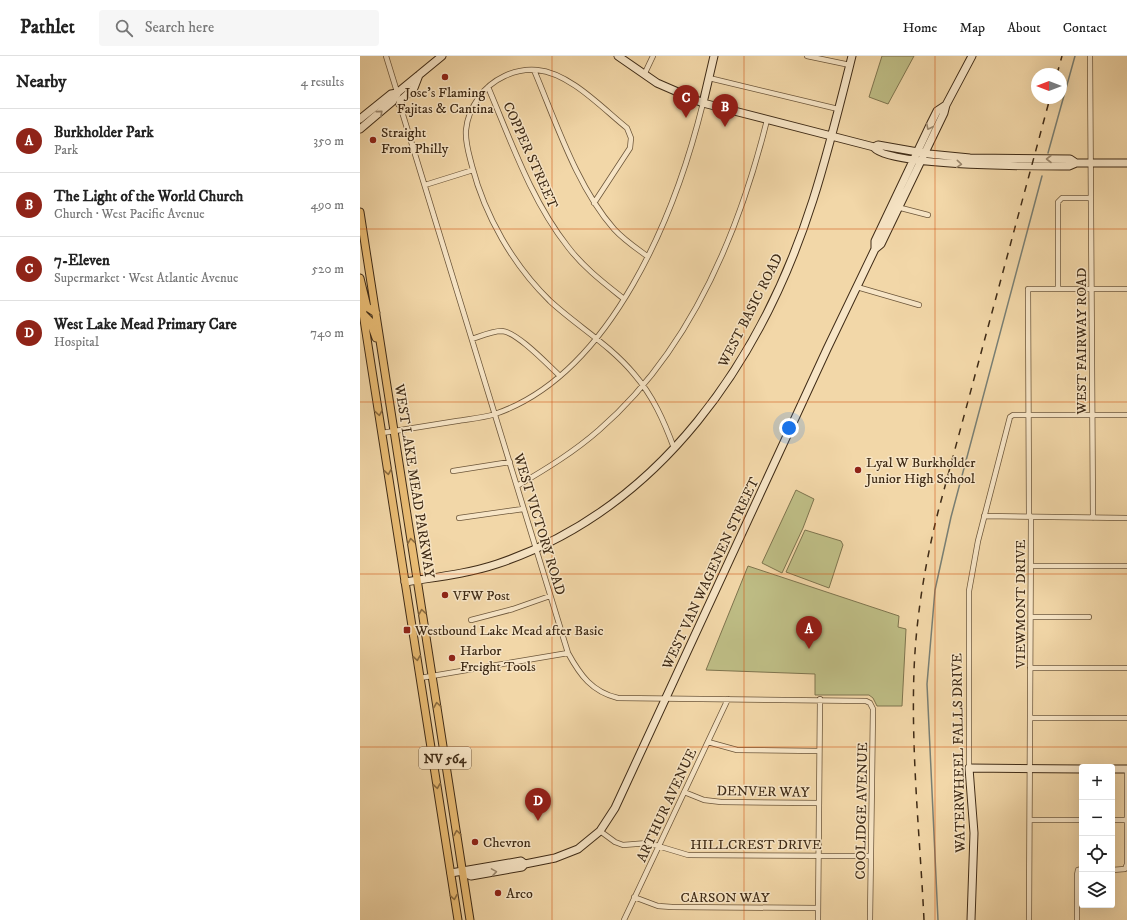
<!DOCTYPE html>
<html lang="en">
<head>
<meta charset="utf-8">
<style>
	:root { --surface:#fff; --page:#f6f6f6; --text:#222; --muted:#767676; --line:#e0e0e0; --accent:#8f2418 }
	body { margin:0; font-family:"IM FELL DW Pica",serif; background:var(--page); color:var(--text) }
	.controls { position:absolute; right:12px; bottom:12px; display:grid; overflow:hidden; border-radius:4px; box-shadow:0 4px 16px #0002 }
	.controls button { width:36px; height:36px; display:grid; place-items:center; padding:0; border:0; border-bottom:1px solid var(--line); background:var(--surface); color:var(--text); font:20px sans-serif }
	.compass { position:absolute; left:671px; top:12px; width:36px; height:36px; border-radius:50%; background:var(--surface); box-shadow:0 4px 16px #0002; rotate:270deg }
	.you { position:absolute; left:429px; top:372px; width:14px; height:14px; margin:-10px; border:3px solid #fff; border-radius:50%; background:#1a73e8; box-shadow:0 0 0 6px #1a73e833 }
	.badge { display:grid; place-items:center; width:26px; height:26px; border-radius:50%; background:var(--accent); color:#fff; font-size:13px; font-weight:700 }
	.pin { position:absolute; translate:-50% -33px; filter:drop-shadow(0 1px 2px #0008) }
	.pin::after { content:''; position:absolute; top:21px; width:14px; height:12px; background:inherit; clip-path:polygon(0 0,100% 0,50% 100%) }
	.list { margin:0; padding:0; list-style:none }
	h2 { display:flex; justify-content:space-between; align-items:center; height:52px; margin:0; padding:0 16px; font-size:17px }
	h2 small { font-size:13px; font-weight:400; color:var(--muted) }
	.list li { display:grid; grid-template-columns:26px 1fr auto; gap:12px; align-items:center; box-sizing:border-box; height:64px; padding:0 16px; border-top:1px solid var(--line) }
	.list b { display:block; font-size:15px; white-space:nowrap }
	.list p { margin:0; font-size:13px; white-space:nowrap; color:var(--muted) }
	.list em { font-size:13px; font-style:normal; color:var(--muted) }
	.icon { flex:none; width:22px; height:22px; fill:none; stroke:currentColor; stroke-width:2; stroke-linecap:round; stroke-linejoin:round }
	.map { position:relative; flex:none; width:767px; height:864px; overflow:hidden }
	header { display:flex; align-items:center; gap:24px; box-sizing:border-box; height:56px; padding:0 20px; background:var(--surface); border-bottom:1px solid var(--line) }
	header strong { font-size:19px }
	nav { display:flex; gap:22px; margin-inline-start:auto; font-size:14px }
	.search { width:280px; height:36px; background:var(--page); display:flex; align-items:center; gap:10px; box-sizing:border-box; padding:0 14px; border-radius:4px; color:var(--muted); font-size:15px }
	main { display:flex }
	aside { flex:1; background:var(--surface) }
	.map>svg:first-child { display:block }
</style>
</head>
<body>
<header>
<strong>Pathlet</strong>
<div class="search"><svg class="icon" aria-label="search" viewBox="0 0 24 24"><circle cx="10" cy="10" r="6"/><path d="M15 15l6 6"/></svg>Search here</div>
<nav><a>Home</a><a>Map</a><a>About</a><a>Contact</a></nav>
</header>
<main>
<aside>
<h2>Nearby<small>4 results</small></h2>
<ul class="list">
<li><span class="badge">A</span><div><b>Burkholder Park</b><p>Park</p></div><em>350 m</em></li>
<li><span class="badge">B</span><div><b>The Light of the World Church</b><p>Church · West Pacific Avenue</p></div><em>490 m</em></li>
<li><span class="badge">C</span><div><b>7-Eleven</b><p>Supermarket · West Atlantic Avenue</p></div><em>520 m</em></li>
<li><span class="badge">D</span><div><b>West Lake Mead Primary Care</b><p>Hospital</p></div><em>740 m</em></li>
</ul>
</aside>
<div class="map">
<svg width="767" height="864" viewBox="0 0 767 864">
	<rect width="100%" height="100%" fill="#f2d7a8"/>
	<filter id="stains"><feTurbulence type="fractalNoise" baseFrequency=".005" numOctaves="4"/><feColorMatrix values="0 0 0 0 .2 0 0 0 0 .09 0 0 0 0 .02 0 0 0 .5 -.17"/></filter>
	<radialGradient id="worn" r=".72"><stop offset=".6" stop-color="#630" stop-opacity="0"/><stop offset="1" stop-color="#630" stop-opacity=".3"/></radialGradient>
	<path fill="#bebd85" stroke="#7e744e" d="M522,0H554L528,48L509,41Z
		M436,434L454,443L443,472L422,517L402,507Z
		M445,474L481,485L483,489L469,532L426,516Z
		M388,510L539,560L538,571L546,573L542,650H517L513,642L509,639H455V618L346,614Z"/>
	<g fill="none" stroke-linecap="round" stroke-linejoin="round">
		<path stroke="#797f74" stroke-width="1.5" d="M688,97L715,0
			M578,864L567,628L575,534L591,461L682,120"/>
		<g stroke="#6c563a" stroke-width="6">
			<path id="street" d="M26,0L38,39
				M447,0L490,9
				M730,0L733,462
				M174,14C196,66 217,131 254,173C264,184 276,192 287,200
				M284,19L293,0
				M349,22L478,53
				M128,31C151,85 171,144 208,191C224,212 244,227 264,243
				M39,46L208,597C220,619 232,636 258,642L506,645L510,647L513,653L510,864
				M65,129L113,114
				M234,147L270,92L271,82L267,72C242,52 210,17 177,14C155,12 132,23 119,41C112,51 107,62 106,74C105,87 109,98 112,110C125,160 153,209 190,245C217,270 250,289 274,318C293,340 304,365 314,392
				M537,151L568,159
				M497,231L559,249
				M698,233V146L702,142H731
				M112,283C121,280 132,275 142,275C157,276 188,309 200,320
				M22,377C47,373 72,369 97,365C109,363 123,362 135,358C252,318 316,157 343,47
				M93,415L150,406
				M157,430C186,413 214,396 239,374C329,296 379,177 407,64
				M624,460L767,462
				M99,462L163,453
				M671,510H767
				M671,561H729
				M111,564L153,553L190,540
				M670,612H767
				M60,622L208,597
				M670,662H767
				M348,686L377,694L459,695
				M609,712V535L618,485L650,361L653,359H767
				M324,736L344,744L361,746L459,747
				M670,764H722
				M752,764H767
				M240,775L255,786L263,789L288,787L328,799L511,800
				M752,814L765,813L767,808V713
				M274,841L298,850L312,851L458,852
				M264,864L368,643
				M458,864L460,643
				M669,864L671,462L669,458L668,233H767
				M717,864V819L718,814L722,813"/>
		</g>
		<g stroke="#3f2b16" stroke-width="9">
			<path id="secondary" d="M258,0L297,27L343,47L514,91L518,89L569,98L610,102L710,103L716,107H767
				M343,47L354,0
				M40,48L41,44L54,32L59,19
				M0,63L31,38L37,37
				M0,73L33,45L37,37L82,0
				M514,91C522,111 683,110 709,110L716,107
				M515,193V185L571,67L577,55L586,49
				M45,526C76,521 107,518 137,508C301,453 402,304 453,144C468,97 480,48 492,0
				M752,713H767
				M103,816L111,820L162,811L165,808L195,802L218,793L240,775L255,752L467,293L515,193L521,188L584,57L586,49L612,0
				M91,817L161,805L165,808
				M611,864L614,777L609,712L722,713"/>
		</g>
		<g stroke="#3f2b16" stroke-width="9">
			<path id="primary" d="M0,156L110,864
				M0,222L7,251L16,257
				M0,238L98,864
				M3,258L10,265L16,282"/>
		</g>
		<use href="#street" stroke="#f7e5c6" stroke-width="4.5"/>
		<use href="#secondary" stroke="#f7e5c6" stroke-width="7"/>
		<use href="#primary" stroke="#e9bc74" stroke-width="7"/>
		<path stroke="#3f2b16" stroke-width="1.5" stroke-dasharray="7 7" stroke-linecap="butt" d="M697,18L702,0
			M564,864C560,782 551,697 554,615C556,561 565,508 578,456L690,42"/>
	</g>
	<defs><path id="oneway-chevron" d="M-2-3.5L2.5 0L-2 3.5" fill="none" stroke-width="1.6" stroke-linecap="round" stroke-linejoin="round"/></defs>
	<g stroke="#9b886e">
		<use href="#oneway-chevron" transform="translate(20 57) rotate(-41)"/>
		<use href="#oneway-chevron" transform="translate(569 71) rotate(116)"/>
		<use href="#oneway-chevron" transform="translate(689 103) rotate(-180)"/>
		<use href="#oneway-chevron" transform="translate(599 108) rotate(5)"/>
		<use href="#oneway-chevron" transform="translate(134 816) rotate(-9)"/>
	</g>
	<g stroke="#8c6c40">
		<use href="#oneway-chevron" transform="translate(19 357) rotate(81)"/>
		<use href="#oneway-chevron" transform="translate(28 416) rotate(81)"/>
		<use href="#oneway-chevron" transform="translate(51 485) rotate(-99)"/>
		<use href="#oneway-chevron" transform="translate(62 556) rotate(-99)"/>
		<use href="#oneway-chevron" transform="translate(57 602) rotate(81)"/>
		<use href="#oneway-chevron" transform="translate(77 649) rotate(-99)"/>
		<use href="#oneway-chevron" transform="translate(77 730) rotate(81)"/>
		<use href="#oneway-chevron" transform="translate(97 777) rotate(-99)"/>
		<use href="#oneway-chevron" transform="translate(94 841) rotate(81)"/>
	</g>
	<path fill="none" stroke="#cf520e" stroke-width="1" stroke-opacity="0.55" d="M192,0V864M384,0V864M575,0V864M0,173H767M0,346H767M0,518H767M0,691H767"/>
	<g fill="#8f2418" stroke="#f7e5c6" stroke-width="1.5">
		<circle cx="85" cy="21" r="4"/>
		<circle cx="13" cy="84" r="4"/>
		<circle cx="498" cy="414" r="4"/>
		<circle cx="85" cy="539" r="4"/>
		<rect x="43" y="570" width="8" height="8" rx="2"/>
		<circle cx="92" cy="602" r="4"/>
		<circle cx="115" cy="786" r="4"/>
		<circle cx="138" cy="837" r="4"/>
	</g>
	<g text-anchor="middle" stroke-width="3" stroke-linejoin="round" paint-order="stroke">
		<rect fill="#f7e5c6" stroke="#76634b" stroke-width="1" x="59" y="691" width="52" height="22" rx="3"/>
		<g font-size="13" font-weight="bold" fill="#3f2b16">
			<text x="85" y="707">NV 564</text>
		</g>
		<g font-size="14" fill="#3f2b16" stroke="#f7e5c6" text-anchor="start">
			<text x="85" y="41" text-anchor="middle">Jose’s Flaming<tspan x="85" dy="16">Fajitas &amp; Cantina</tspan></text>
			<text x="21" y="81">Straight<tspan x="21" dy="16">From Philly</tspan></text>
			<text x="506" y="411">Lyal W Burkholder<tspan x="506" dy="16">Junior High School</tspan></text>
			<text x="93" y="544">VFW Post</text>
			<text x="55" y="579">Westbound Lake Mead after Basic</text>
			<text x="100" y="599">Harbor<tspan x="100" dy="16">Freight Tools</tspan></text>
			<text x="123" y="791">Chevron</text>
			<text x="146" y="842">Arco</text>
		</g>
		<g font-size="14" fill="#3f2b16" stroke="#f7e5c6">
			<text transform="translate(171 99) rotate(66)" y="5">COPPER STREET</text>
			<text transform="translate(390 254) rotate(-63)" y="5">WEST BASIC ROAD</text>
			<text transform="translate(721 285) rotate(-90)" y="5">WEST FAIRWAY ROAD</text>
			<text transform="translate(55 425) rotate(81)" y="5">WEST LAKE MEAD PARKWAY</text>
			<text transform="translate(180 468) rotate(73)" y="5">WEST VICTORY ROAD</text>
			<text transform="translate(350 517) rotate(-65)" y="5">WEST VAN WAGENEN STREET</text>
			<text transform="translate(660 548) rotate(-90)" y="5">VIEWMONT DRIVE</text>
			<text transform="translate(598 697) rotate(-91)" y="5">WATERWHEEL FALLS DRIVE</text>
			<text transform="translate(403 735) rotate(1)" y="5">DENVER WAY</text>
			<text transform="translate(306 749) rotate(-65)" y="5">ARTHUR AVENUE</text>
			<text transform="translate(501 755) rotate(-89)" y="5">COOLIDGE AVENUE</text>
			<text x="396" y="793">HILLCREST DRIVE</text>
			<text x="365" y="846">CARSON WAY</text>
		</g>
	</g>
	<rect width="100%" height="100%" filter="url(#stains)"/>
	<rect width="100%" height="100%" fill="url(#worn)"/>
</svg>
<div class="controls">
<button>+</button>
<button>−</button>
<button><svg class="icon" aria-label="locate" viewBox="0 0 24 24"><circle cx="12" cy="12" r="6"/><path d="M12 2v4M12 18v4M2 12h4M18 12h4"/></svg></button>
<button><svg class="icon" aria-label="layers" viewBox="0 0 24 24"><path d="M12 4l9 5-9 5-9-5zM3 14l9 5 9-5"/></svg></button>
</div>
<svg class="compass" viewBox="-18 -18 36 36"><path d="M0-13l5 13h-10z" fill="#e53935"/><path d="M0 13l5-13h-10z" fill="#767676"/></svg>
<div class="you"></div>
<div class="pin badge" style="left:449px;top:593px">A</div>
<div class="pin badge" style="left:365px;top:71px">B</div>
<div class="pin badge" style="left:326px;top:62px">C</div>
<div class="pin badge" style="left:178px;top:765px">D</div>
</div>
</main>
</body>
</html>
